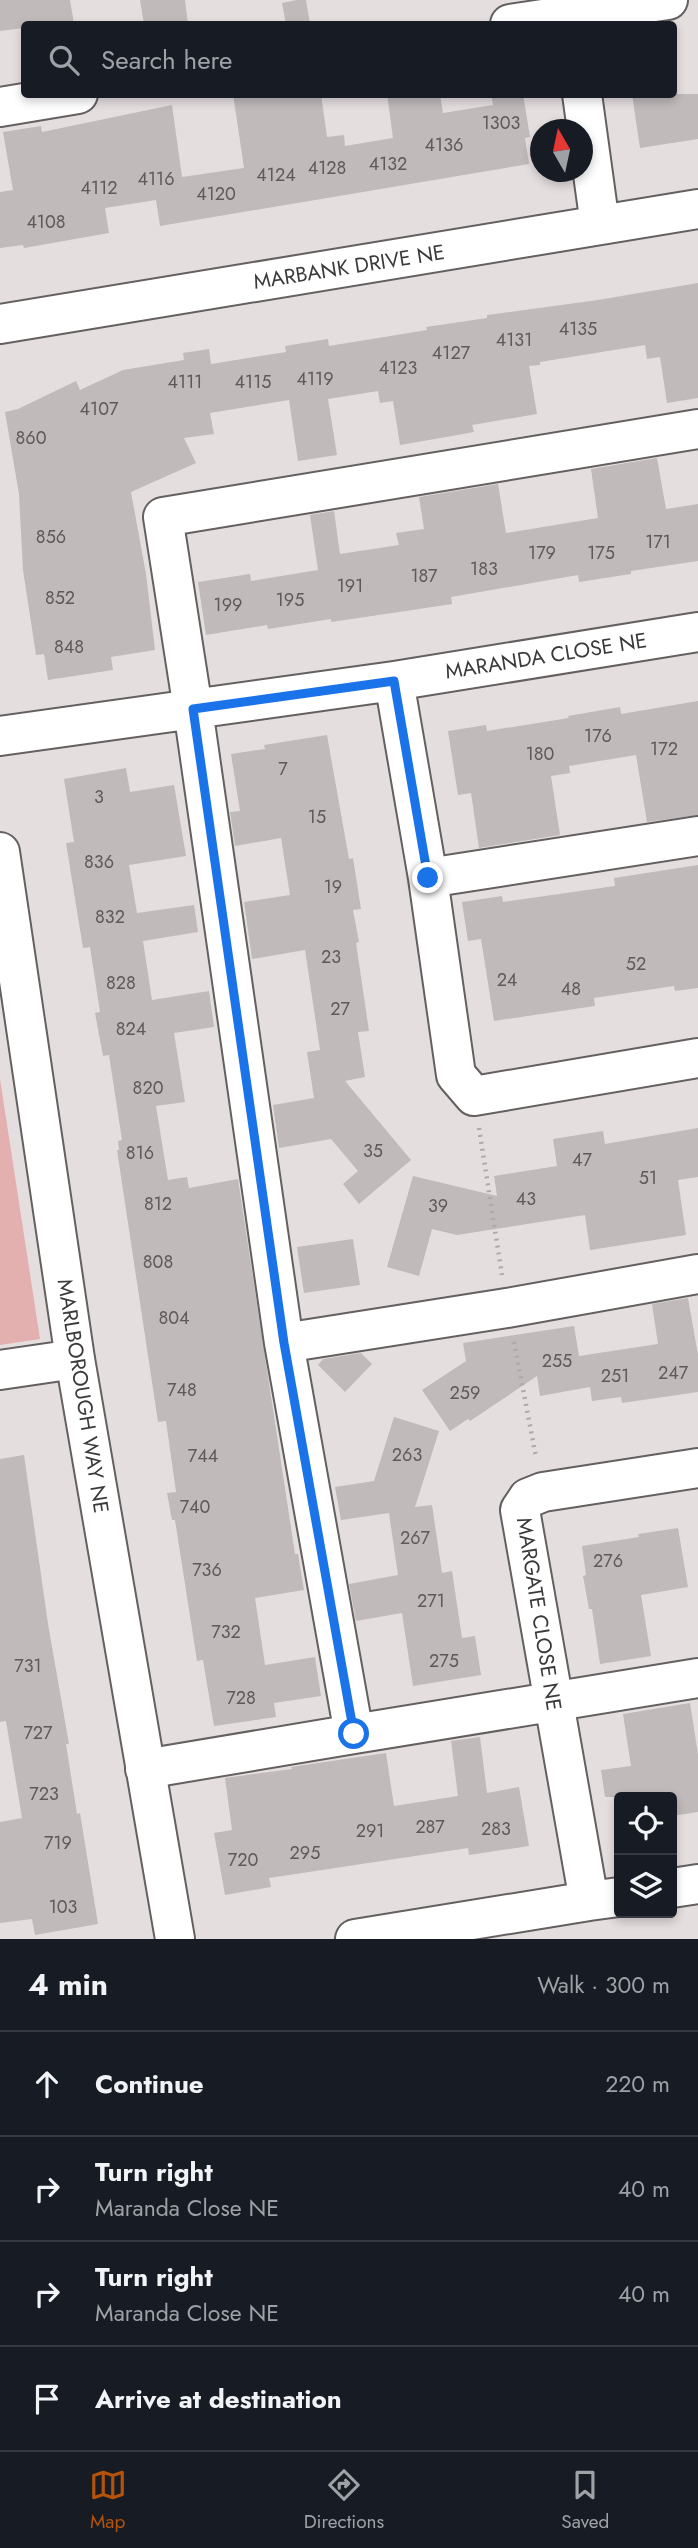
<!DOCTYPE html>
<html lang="en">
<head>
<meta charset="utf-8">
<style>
	:root { --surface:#171b24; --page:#20242c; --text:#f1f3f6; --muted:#9ea1a6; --line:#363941; --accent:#b45309 }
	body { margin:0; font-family:Jost,sans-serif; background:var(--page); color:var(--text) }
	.controls { position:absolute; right:21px; bottom:21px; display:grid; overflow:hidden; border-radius:7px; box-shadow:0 4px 10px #0003 }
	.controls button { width:63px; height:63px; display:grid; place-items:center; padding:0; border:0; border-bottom:2px solid var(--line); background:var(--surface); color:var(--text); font:35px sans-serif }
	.compass { position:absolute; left:530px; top:119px; width:63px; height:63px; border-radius:50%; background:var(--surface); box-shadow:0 4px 10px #0003; rotate:351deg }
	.stop { position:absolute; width:21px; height:21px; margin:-16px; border:5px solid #1a73e8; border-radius:50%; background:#fff }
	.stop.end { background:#1a73e8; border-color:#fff; box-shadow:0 2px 7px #0008 }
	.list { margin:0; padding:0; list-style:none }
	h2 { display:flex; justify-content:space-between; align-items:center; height:91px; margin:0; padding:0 28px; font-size:30px }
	h2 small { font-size:23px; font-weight:400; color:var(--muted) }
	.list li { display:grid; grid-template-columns:46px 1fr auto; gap:21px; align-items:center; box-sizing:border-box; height:105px; padding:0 28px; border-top:2px solid var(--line) }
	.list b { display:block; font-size:26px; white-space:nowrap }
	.list p { margin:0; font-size:23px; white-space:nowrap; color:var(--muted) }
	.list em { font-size:23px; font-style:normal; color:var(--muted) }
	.icon { flex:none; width:38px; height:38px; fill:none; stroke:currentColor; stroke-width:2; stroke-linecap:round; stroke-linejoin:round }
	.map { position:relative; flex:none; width:698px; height:1939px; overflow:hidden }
	.search { position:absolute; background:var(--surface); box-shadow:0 4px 10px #0003; left:21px; right:21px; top:21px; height:77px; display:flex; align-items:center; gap:18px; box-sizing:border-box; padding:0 24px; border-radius:7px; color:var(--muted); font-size:26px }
	.sheet { height:511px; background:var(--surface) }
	nav { display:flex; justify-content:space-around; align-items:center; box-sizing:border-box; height:98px; border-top:2px solid var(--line); background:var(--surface); font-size:19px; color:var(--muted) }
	nav a { display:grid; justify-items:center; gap:4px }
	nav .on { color:var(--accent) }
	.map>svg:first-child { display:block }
</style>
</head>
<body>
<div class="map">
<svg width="698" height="1939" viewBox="0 0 698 1939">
	<rect width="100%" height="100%" fill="#e5dede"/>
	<path fill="#e3afaf" d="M0,1079L40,1339L0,1345Z"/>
	<path fill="#c0baba" d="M0,0H70L74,24H24V28L0,31Z
		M140,0H185L188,24H144Z
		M297,0H306L310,24H286L282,3Z
		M233,94H321L327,137L344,135L345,146L393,138L387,94H440L443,113L493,105L491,94H523L530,137L525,138L529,164L160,226L156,200L105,208L109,233L24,248L23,245L0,248V192L13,190L3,132L41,126L42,132L172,105L182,177L244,168Z
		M632,94H698V139L640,148Z
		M698,283V398L667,403L660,357L647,359L645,345L540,362V365L529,366L537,414L472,425L474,432L435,439L400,445L393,401L380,403L378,391L328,399L337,455L298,461L289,400L210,413L214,434L184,438L196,463L131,492L146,574L155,650L111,657L113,670L48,680L44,654L36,655L23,570L19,494L5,412L18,409L76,381L80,390L123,370L184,360L183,353L209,349L211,364L286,352L285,346L328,339L329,346L427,330L426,327L487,318V315L598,300Z
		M657,458L666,509L698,504V561L631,571V574L579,582L578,575L451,597L452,604L406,611L331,622V619L268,629L267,625L206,635L198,582L250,574L251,581L318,570L310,515L334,511L340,554L399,545L396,533L424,529L419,497L498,484L506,533L598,518L591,469Z
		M698,701V815L647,822L636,755L569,766L570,773L551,776L560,835L479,848L471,793L458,795L448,731L486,725L487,731L569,718L568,716L620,707L621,714Z
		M327,735L349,859L353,858L361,909L353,910L359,942L356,943L369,1031L358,1032L365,1077L345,1081L411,1160L359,1204L343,1184L358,1171L331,1139L279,1148L273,1105L314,1098L307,1052L320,1050L305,950L252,959L244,902L290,895L281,838L235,846L230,812L240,811L231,754L265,749L264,745Z
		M126,768L130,792L174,785L186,856L129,865L137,913L194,905L198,932L143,941L152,1000L209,991L214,1027L174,1033L185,1102L156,1106L168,1180L187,1177L189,1188L238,1179L295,1554H298L304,1590L255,1598L265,1665L315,1657L321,1696L274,1703L276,1717L214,1726L203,1660L197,1661L175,1520H172L167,1493L176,1492L166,1421L158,1422L155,1402L117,1150H119L118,1141L122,1140L109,1055L103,1056L95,1013L100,1012L90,947L83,948L66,843L74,842L64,779Z
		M698,865V988L675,991L674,986L594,998L595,1006L494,1021L481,939L468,941L462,902L502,896L503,902L615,886L614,878Z
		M698,1128V1177L678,1180L686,1235L590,1250L585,1215L457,1235L432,1229L419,1276L387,1267L413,1176L497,1196L494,1176L557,1166L553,1139L603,1131L605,1144Z
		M353,1239L360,1285L304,1293L297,1247Z
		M688,1298L698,1355V1392L622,1403L621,1397L592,1401L590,1387L540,1396L537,1376L470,1421L468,1419L450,1431L422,1390L466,1361L463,1343L574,1326L579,1356L658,1344L652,1304Z
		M361,1353L372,1364L345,1392L318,1365L323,1359Z
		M394,1417L439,1431L415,1507L432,1505L442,1573L452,1571L462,1638L475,1636L481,1675L413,1686L402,1613L356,1621L349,1584L398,1575L389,1513L341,1520L335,1487L374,1481Z
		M24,1455L48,1624L69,1744H66L77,1814L80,1813L98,1924L35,1935L32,1919L0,1923V1822L22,1818L6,1721L0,1722V1459Z
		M678,1528L688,1587L641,1595L651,1656L600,1664L592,1609H589L583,1576L586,1575L582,1546L639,1537L638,1534Z
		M690,1703L698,1754V1812L672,1816V1797H605L601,1770L631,1766L623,1714Z
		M480,1737L487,1793L519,1787L529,1846L469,1855L468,1848L269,1878L271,1887L225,1895L214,1833L232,1830L225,1778L292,1769L291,1767L386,1753L394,1806L458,1796L451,1741Z"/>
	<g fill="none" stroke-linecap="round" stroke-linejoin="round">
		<g stroke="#656060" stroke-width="42">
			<path id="minor" d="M510,24L668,0
				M582,94L600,225
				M0,107L78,94
				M0,324L698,209
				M394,681L428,878L456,1075L474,1096L698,1058
				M0,736L394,681L698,632
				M0,852L75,1359L175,1939
				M428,878L698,836
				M698,1274L507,1308L284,1343L354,1734L698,1678
				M284,1343L193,709L163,517L698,429
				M0,1370L75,1359
				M145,1769L354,1734
				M672,1888L698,1884
				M619,1897L589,1901L520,1510L528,1498L543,1492L698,1468
				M355,1939L589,1901"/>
		</g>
		<path stroke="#afaaa9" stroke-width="4.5" stroke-dasharray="2 5" stroke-linecap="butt" d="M479,1128L502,1275
			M514,1342L536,1457"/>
		<use href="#minor" stroke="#fff" stroke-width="38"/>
	</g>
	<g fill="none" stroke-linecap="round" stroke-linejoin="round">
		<path stroke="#1a73e8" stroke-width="9" d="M354,1734L284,1343L193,709L394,681L428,878"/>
	</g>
	<g text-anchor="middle" stroke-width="6" stroke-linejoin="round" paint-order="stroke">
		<g font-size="18" fill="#5d5a59">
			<text x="501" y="129">1303</text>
			<text x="444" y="151">4136</text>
			<text x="388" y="170">4132</text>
			<text x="327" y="174">4128</text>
			<text x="276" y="181">4124</text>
			<text x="156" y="185">4116</text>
			<text x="99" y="194">4112</text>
			<text x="216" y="200">4120</text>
			<text x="46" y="228">4108</text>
			<text x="578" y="335">4135</text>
			<text x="514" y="346">4131</text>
			<text x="451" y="359">4127</text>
			<text x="398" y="374">4123</text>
			<text x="315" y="385">4119</text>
			<text x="185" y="388">4111</text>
			<text x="253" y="388">4115</text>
			<text x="99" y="415">4107</text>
			<text x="31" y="444">860</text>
			<text x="51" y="543">856</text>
			<text x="658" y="548">171</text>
			<text x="542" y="559">179</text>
			<text x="601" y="559">175</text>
			<text x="484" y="575">183</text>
			<text x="424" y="582">187</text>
			<text x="350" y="592">191</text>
			<text x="60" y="604">852</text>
			<text x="290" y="606">195</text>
			<text x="228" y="611">199</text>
			<text x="69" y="653">848</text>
			<text x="598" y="742">176</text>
			<text x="664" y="755">172</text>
			<text x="540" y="760">180</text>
			<text x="283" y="775">7</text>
			<text x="99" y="803">3</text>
			<text x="317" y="823">15</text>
			<text x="99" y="868">836</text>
			<text x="333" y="893">19</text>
			<text x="110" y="923">832</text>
			<text x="331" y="963">23</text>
			<text x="636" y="970">52</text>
			<text x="507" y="986">24</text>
			<text x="121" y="989">828</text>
			<text x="571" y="995">48</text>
			<text x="340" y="1015">27</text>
			<text x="131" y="1035">824</text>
			<text x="148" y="1094">820</text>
			<text x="373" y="1157">35</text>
			<text x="140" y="1159">816</text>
			<text x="582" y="1166">47</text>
			<text x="648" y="1184">51</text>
			<text x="526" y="1205">43</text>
			<text x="158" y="1210">812</text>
			<text x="438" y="1212">39</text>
			<text x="158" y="1268">808</text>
			<text x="174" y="1324">804</text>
			<text x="557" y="1367">255</text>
			<text x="673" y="1379">247</text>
			<text x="615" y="1382">251</text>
			<text x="182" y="1396">748</text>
			<text x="465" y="1399">259</text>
			<text x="407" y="1461">263</text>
			<text x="203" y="1462">744</text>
			<text x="195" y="1513">740</text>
			<text x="415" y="1544">267</text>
			<text x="608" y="1567">276</text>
			<text x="207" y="1576">736</text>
			<text x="431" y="1607">271</text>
			<text x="226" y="1638">732</text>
			<text x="444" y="1667">275</text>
			<text x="28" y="1672">731</text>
			<text x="241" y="1704">728</text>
			<text x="38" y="1739">727</text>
			<text x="44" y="1800">723</text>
			<text x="430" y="1833">287</text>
			<text x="496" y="1835">283</text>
			<text x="370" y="1837">291</text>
			<text x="58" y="1849">719</text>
			<text x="305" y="1859">295</text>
			<text x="243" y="1866">720</text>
			<text x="63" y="1913">103</text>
		</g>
		<g font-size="21" fill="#3c3a39" stroke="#fff">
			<text transform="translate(349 267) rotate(-9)" y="7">MARBANK DRIVE NE</text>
			<text transform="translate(546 656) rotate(-9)" y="7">MARANDA CLOSE NE</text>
			<text transform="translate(83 1396) rotate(81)" y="7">MARLBOROUGH WAY NE</text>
			<text transform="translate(539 1614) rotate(81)" y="7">MARGATE CLOSE NE</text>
		</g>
	</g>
</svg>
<div class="controls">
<button><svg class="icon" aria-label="locate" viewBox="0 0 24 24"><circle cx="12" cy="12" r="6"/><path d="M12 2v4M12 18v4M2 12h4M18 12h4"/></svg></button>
<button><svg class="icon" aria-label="layers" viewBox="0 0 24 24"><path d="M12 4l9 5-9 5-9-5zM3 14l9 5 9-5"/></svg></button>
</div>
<svg class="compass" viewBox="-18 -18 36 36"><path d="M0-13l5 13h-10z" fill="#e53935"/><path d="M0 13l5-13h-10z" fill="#9ea1a6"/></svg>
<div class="stop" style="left:354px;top:1734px"></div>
<div class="stop end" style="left:428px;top:878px"></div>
<div class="search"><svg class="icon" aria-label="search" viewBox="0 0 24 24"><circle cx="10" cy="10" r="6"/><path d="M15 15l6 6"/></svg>Search here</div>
</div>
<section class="sheet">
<h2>4 min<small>Walk · 300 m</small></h2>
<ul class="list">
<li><svg class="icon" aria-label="ahead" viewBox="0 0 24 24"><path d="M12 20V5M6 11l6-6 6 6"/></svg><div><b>Continue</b></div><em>220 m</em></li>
<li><svg class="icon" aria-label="right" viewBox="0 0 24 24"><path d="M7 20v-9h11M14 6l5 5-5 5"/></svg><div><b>Turn right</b><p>Maranda Close NE</p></div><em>40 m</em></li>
<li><svg class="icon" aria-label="right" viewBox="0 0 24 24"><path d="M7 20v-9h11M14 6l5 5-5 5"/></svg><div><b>Turn right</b><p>Maranda Close NE</p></div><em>40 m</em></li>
<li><svg class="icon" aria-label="arrive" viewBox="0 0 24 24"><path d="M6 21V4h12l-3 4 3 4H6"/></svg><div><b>Arrive at destination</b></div></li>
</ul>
</section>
<nav>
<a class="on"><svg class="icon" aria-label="map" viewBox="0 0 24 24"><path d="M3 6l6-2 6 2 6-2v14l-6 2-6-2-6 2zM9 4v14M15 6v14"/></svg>Map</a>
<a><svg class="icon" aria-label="directions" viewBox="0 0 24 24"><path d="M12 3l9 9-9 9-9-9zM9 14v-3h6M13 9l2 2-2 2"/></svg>Directions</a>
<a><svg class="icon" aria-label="saved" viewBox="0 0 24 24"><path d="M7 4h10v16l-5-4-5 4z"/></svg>Saved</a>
</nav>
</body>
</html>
